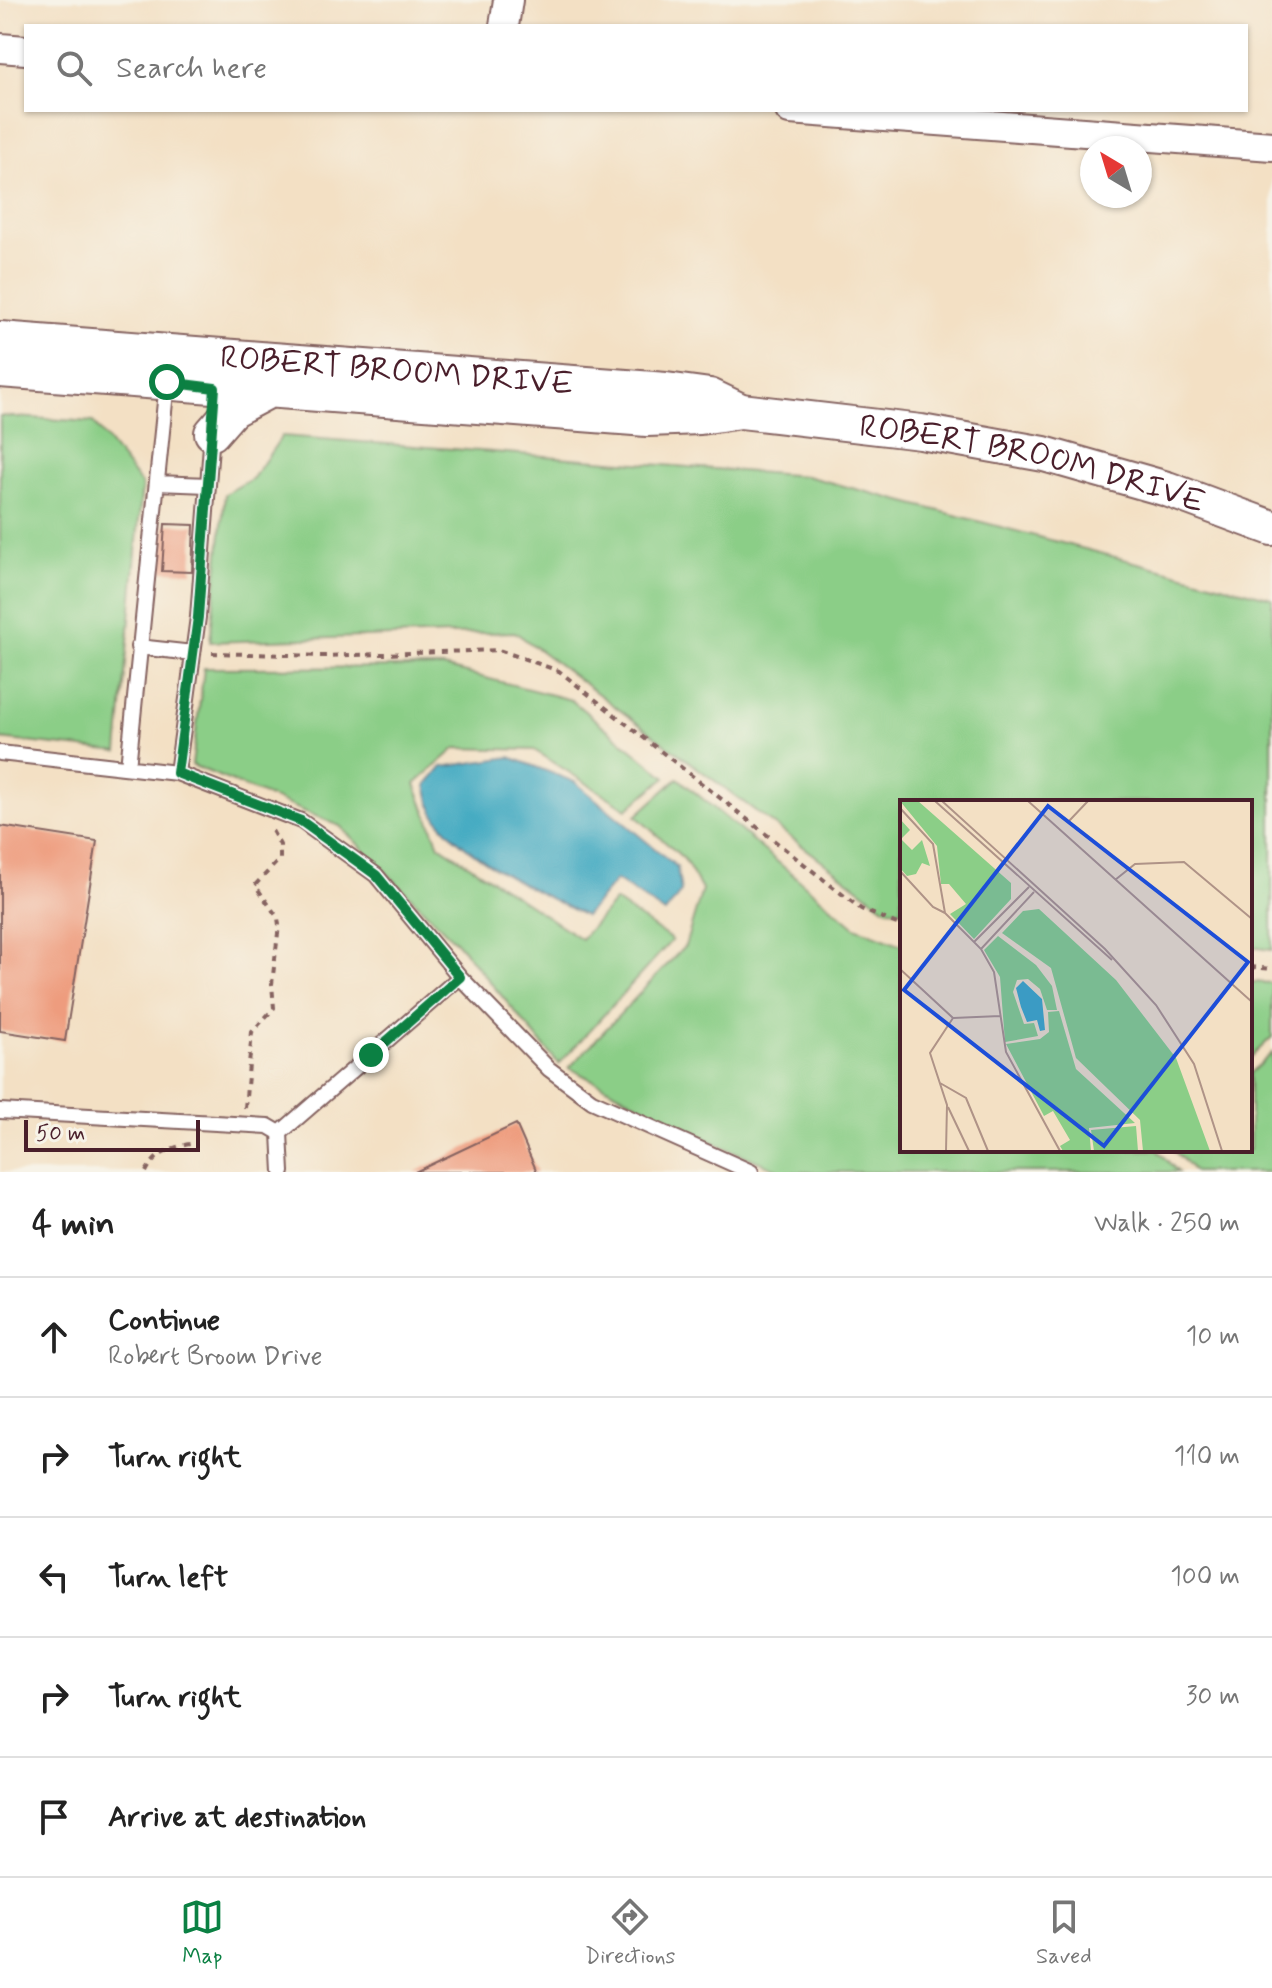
<!DOCTYPE html>
<html lang="en">
<head>
<meta charset="utf-8">
<style>
	:root { --surface:#fff; --page:#f2f2f2; --text:#222; --muted:#767676; --line:#e0e0e0; --accent:#0b8043 }
	body { margin:0; font-family:Mynerve,sans-serif; background:var(--page); color:var(--text) }
	.compass { position:absolute; left:1080px; top:136px; width:72px; height:72px; border-radius:50%; background:var(--surface); box-shadow:0 2px 6px #0004; rotate:322deg }
	.scale { position:absolute; left:24px; bottom:20px; width:176px; box-sizing:border-box; padding-left:8px; border:4px solid #4a1f2b; border-top:0; font-size:22px; line-height:28px; white-space:nowrap; color:#4a1f2b; -webkit-text-stroke:6px #f7f3e8; paint-order:stroke }
	.stop { position:absolute; width:24px; height:24px; margin:-18px; border:6px solid #0b8043; border-radius:50%; background:#fff }
	.stop.end { background:#0b8043; border-color:#fff; box-shadow:0 2px 8px #0008 }
	.list { margin:0; padding:0; list-style:none }
	h2 { display:flex; justify-content:space-between; align-items:center; height:104px; margin:0; padding:0 32px; font-size:34px }
	h2 small { font-size:26px; font-weight:400; color:var(--muted) }
	.list li { display:grid; grid-template-columns:52px 1fr auto; gap:24px; align-items:center; box-sizing:border-box; height:120px; padding:0 32px; border-top:2px solid var(--line) }
	.list b { display:block; font-size:30px; white-space:nowrap }
	.list p { margin:0; font-size:26px; white-space:nowrap; color:var(--muted) }
	.list em { font-size:26px; font-style:normal; color:var(--muted) }
	.icon { flex:none; width:44px; height:44px; fill:none; stroke:currentColor; stroke-width:2; stroke-linecap:round; stroke-linejoin:round }
	.map { position:relative; flex:none; width:1272px; height:1172px; overflow:hidden }
	.search { position:absolute; background:var(--surface); box-shadow:0 2px 6px #0004; left:24px; right:24px; top:24px; height:88px; display:flex; align-items:center; gap:20px; box-sizing:border-box; padding:0 28px; border-radius:0px; color:var(--muted); font-size:30px }
	.sheet { height:704px; background:var(--surface) }
	nav { display:flex; justify-content:space-around; align-items:center; box-sizing:border-box; height:112px; border-top:2px solid var(--line); background:var(--surface); font-size:22px; color:var(--muted) }
	nav a { display:grid; justify-items:center; gap:4px }
	nav .on { color:var(--accent) }
	.map>svg:first-child { display:block }
</style>
</head>
<body>
<div class="map">
<svg width="1272" height="1172" viewBox="0 0 1272 1172">
	<rect width="100%" height="100%" fill="#f7f3e8"/>
	<filter id="ink" filterUnits="userSpaceOnUse"><feTurbulence type="fractalNoise" baseFrequency=".0125" numOctaves="2"/><feDisplacementMap in="SourceGraphic" scale="16" xChannelSelector="R" yChannelSelector="G"/><feConvolveMatrix kernelMatrix="1 2 1 2 8 2 1 2 1" color-interpolation-filters="sRGB"/></filter>
	<filter id="wash" filterUnits="userSpaceOnUse"><feTurbulence type="fractalNoise" baseFrequency=".006" numOctaves="4" result="noise"/><feDisplacementMap in="SourceGraphic" scale="32" xChannelSelector="R" yChannelSelector="G"/><feGaussianBlur stdDeviation="1.8" result="paint"/><feColorMatrix in="noise" values="0 0 0 0 0 0 0 0 0 0 0 0 0 0 0 0 0 1.4 0 .05"/><feComposite in="paint" operator="in"/></filter>
	<g filter="url(#wash)">
		<rect width="100%" height="100%" fill="#f3e0c4"/>
		<path fill="#8bce87" stroke="#6a7659" stroke-width="2" d="M0,416L93,422L142,485L118,752L0,739Z
			M282,436L806,476L1272,598V950L1250,947V802H902V910L887,909L515,632L210,642L225,494L253,478Z
			M443,667L571,700L666,777L627,809L534,750L456,748L415,784L439,845L581,939L615,901L672,940L559,1064L458,944L340,826L192,765L204,668Z
			M678,778L855,927L902,945V1150H1157L1178,1172H784L723,1147L569,1068L685,946L702,890L684,859L636,816Z
			M1250,982L1272,983V1037L1250,1058Z
			M1272,1053V1172H1195L1173,1150H1250V1073Z"/>
		<path fill="#41a9c1" stroke="#466476" stroke-width="2" d="M510,757L575,782L677,867L681,892L665,913L616,880L585,916C535,890 476,865 439,821C431,812 429,796 426,786L442,767Z"/>
		<g id="blocks">
			<path fill="#ee9c7e" d="M165,524L194,525L192,572L162,571Z
				M0,826L97,841L65,1041L0,1031Z
				M516,1124L537,1172H415Z"/>
		</g>
	</g>
	<g filter="url(#ink)">
		<use href="#blocks" fill-opacity="0" stroke="#856361" stroke-width="2"/>
		<g fill="none" stroke-linecap="round" stroke-linejoin="round">
			<g stroke="#856361" stroke-width="18">
				<path id="service" d="M157,483L208,485
					M138,647L193,653
					M0,753L177,773L301,821L376,875L460,977L549,1069L592,1101L751,1172
					M128,767L167,382
					M177,773L198,617L212,432
					M0,1111L268,1126L280,1133L282,1172
					M280,1133L460,977"/>
			</g>
			<g stroke="#856361" stroke-width="32">
				<path id="minor" d="M504,26L508,0
					M0,48L26,50
					M790,110L1272,146"/>
			</g>
			<g stroke="#856361" stroke-width="38">
				<g id="tertiary">
					<path id="s1" d="M0,339L666,390L710,396L737,409"/>
					<path id="s2" d="M0,370L647,419L700,417L741,411L921,432L1044,454L1167,489L1272,528"/>
					<path d="M212,433L232,410L270,390"/>
				</g>
			</g>
			<path stroke="#856361" stroke-width="4" stroke-dasharray="6 6" stroke-linecap="butt" d="M212,653L324,656L499,650L559,671L861,909L902,926
				M1250,967L1272,969
				M245,1108L252,1032L274,1008L272,984L279,925L278,918L255,885L280,859V845L270,827
				M146,1172C156,1152 175,1146 196,1143"/>
			<use href="#service" stroke="#fff" stroke-width="14"/>
			<use href="#minor" stroke="#fff" stroke-width="28"/>
			<use href="#tertiary" stroke="#fff" stroke-width="34"/>
		</g>
	</g>
	<g fill="none" stroke-linecap="round" stroke-linejoin="round" filter="url(#ink)">
		<path stroke="#0b8043" stroke-width="10" d="M167,382L215,388L198,617L177,773L301,821L376,875L460,977L371,1055"/>
	</g>
	<g text-anchor="middle" stroke-width="6" stroke-linejoin="round" paint-order="stroke">
		<g font-size="32" fill="#4a1f2b" stroke="#f7f3e8">
			<text dy="11" stroke="none"><textPath href="#s1" startOffset="398">ROBERT BROOM DRIVE</textPath></text>
			<text dy="11" stroke="none"><textPath href="#s2" startOffset="1040">ROBERT BROOM DRIVE</textPath></text>
		</g>
	</g>
	<g transform="translate(900 800)">
		<rect width="352" height="352" fill="#f3e0c4"/>
		<path d="M0,1H18L111,83V99L74,139L50,114L66,104L49,84H41L37,46ZM0,19L10,30L1,39L12,50L22,40L30,66L22,63L16,74L7,76L0,68ZM139,109L216,180L276,258L310,351H243L240,320L176,258L151,168L102,133L123,111ZM98,136L136,165L152,186L157,210H147L140,189L128,179L117,180L113,192L124,224L134,223L138,236L105,242L100,177L84,150ZM159,211L176,269L235,323L189,328L191,351H163L160,346L170,340L153,311L144,316L106,244L140,239L149,232L148,212ZM236,326L238,351H194L191,330Z" fill="#8bce87"/>
		<path d="M123,181L142,199L145,230L140,231L137,220L127,222L121,207L116,188Z" fill="#41a9c1"/>
		<path fill="none" stroke="#af9387" stroke-width="2" d="M35,1L212,160M42,1L205,149L256,205L294,264L322,351M128,1L352,202M0,8L33,44L45,113L81,149L94,172L106,252L160,351M169,21L188,1M0,71L33,107L45,113M215,80L235,64L284,62L352,119M74,142L129,87M81,149L134,92M0,169L53,218L30,253L47,305L46,351M53,218L100,216M40,283L66,298L88,351M48,307L69,351"/>
		<path fill="#1d4ed8" fill-opacity="0.15" stroke="#1d4ed8" stroke-width="4" d="M148,6L348,162L204,346L4,190Z"/>
		<rect width="352" height="352" fill="none" stroke="#4a1f2b" stroke-width="4"/>
	</g>
</svg>
<svg class="compass" viewBox="-18 -18 36 36"><path d="M0-13l5 13h-10z" fill="#e53935"/><path d="M0 13l5-13h-10z" fill="#767676"/></svg>
<div class="scale">50 m</div>
<div class="stop" style="left:167px;top:382px"></div>
<div class="stop end" style="left:371px;top:1055px"></div>
<div class="search"><svg class="icon" aria-label="search" viewBox="0 0 24 24"><circle cx="10" cy="10" r="6"/><path d="M15 15l6 6"/></svg>Search here</div>
</div>
<section class="sheet">
<h2>4 min<small>Walk · 250 m</small></h2>
<ul class="list">
<li><svg class="icon" aria-label="ahead" viewBox="0 0 24 24"><path d="M12 20V5M6 11l6-6 6 6"/></svg><div><b>Continue</b><p>Robert Broom Drive</p></div><em>10 m</em></li>
<li><svg class="icon" aria-label="right" viewBox="0 0 24 24"><path d="M7 20v-9h11M14 6l5 5-5 5"/></svg><div><b>Turn right</b></div><em>110 m</em></li>
<li><svg class="icon" aria-label="left" viewBox="0 0 24 24"><path d="M17 20v-9H6M10 6l-5 5 5 5"/></svg><div><b>Turn left</b></div><em>100 m</em></li>
<li><svg class="icon" aria-label="right" viewBox="0 0 24 24"><path d="M7 20v-9h11M14 6l5 5-5 5"/></svg><div><b>Turn right</b></div><em>30 m</em></li>
<li><svg class="icon" aria-label="arrive" viewBox="0 0 24 24"><path d="M6 21V4h12l-3 4 3 4H6"/></svg><div><b>Arrive at destination</b></div></li>
</ul>
</section>
<nav>
<a class="on"><svg class="icon" aria-label="map" viewBox="0 0 24 24"><path d="M3 6l6-2 6 2 6-2v14l-6 2-6-2-6 2zM9 4v14M15 6v14"/></svg>Map</a>
<a><svg class="icon" aria-label="directions" viewBox="0 0 24 24"><path d="M12 3l9 9-9 9-9-9zM9 14v-3h6M13 9l2 2-2 2"/></svg>Directions</a>
<a><svg class="icon" aria-label="saved" viewBox="0 0 24 24"><path d="M7 4h10v16l-5-4-5 4z"/></svg>Saved</a>
</nav>
</body>
</html>
